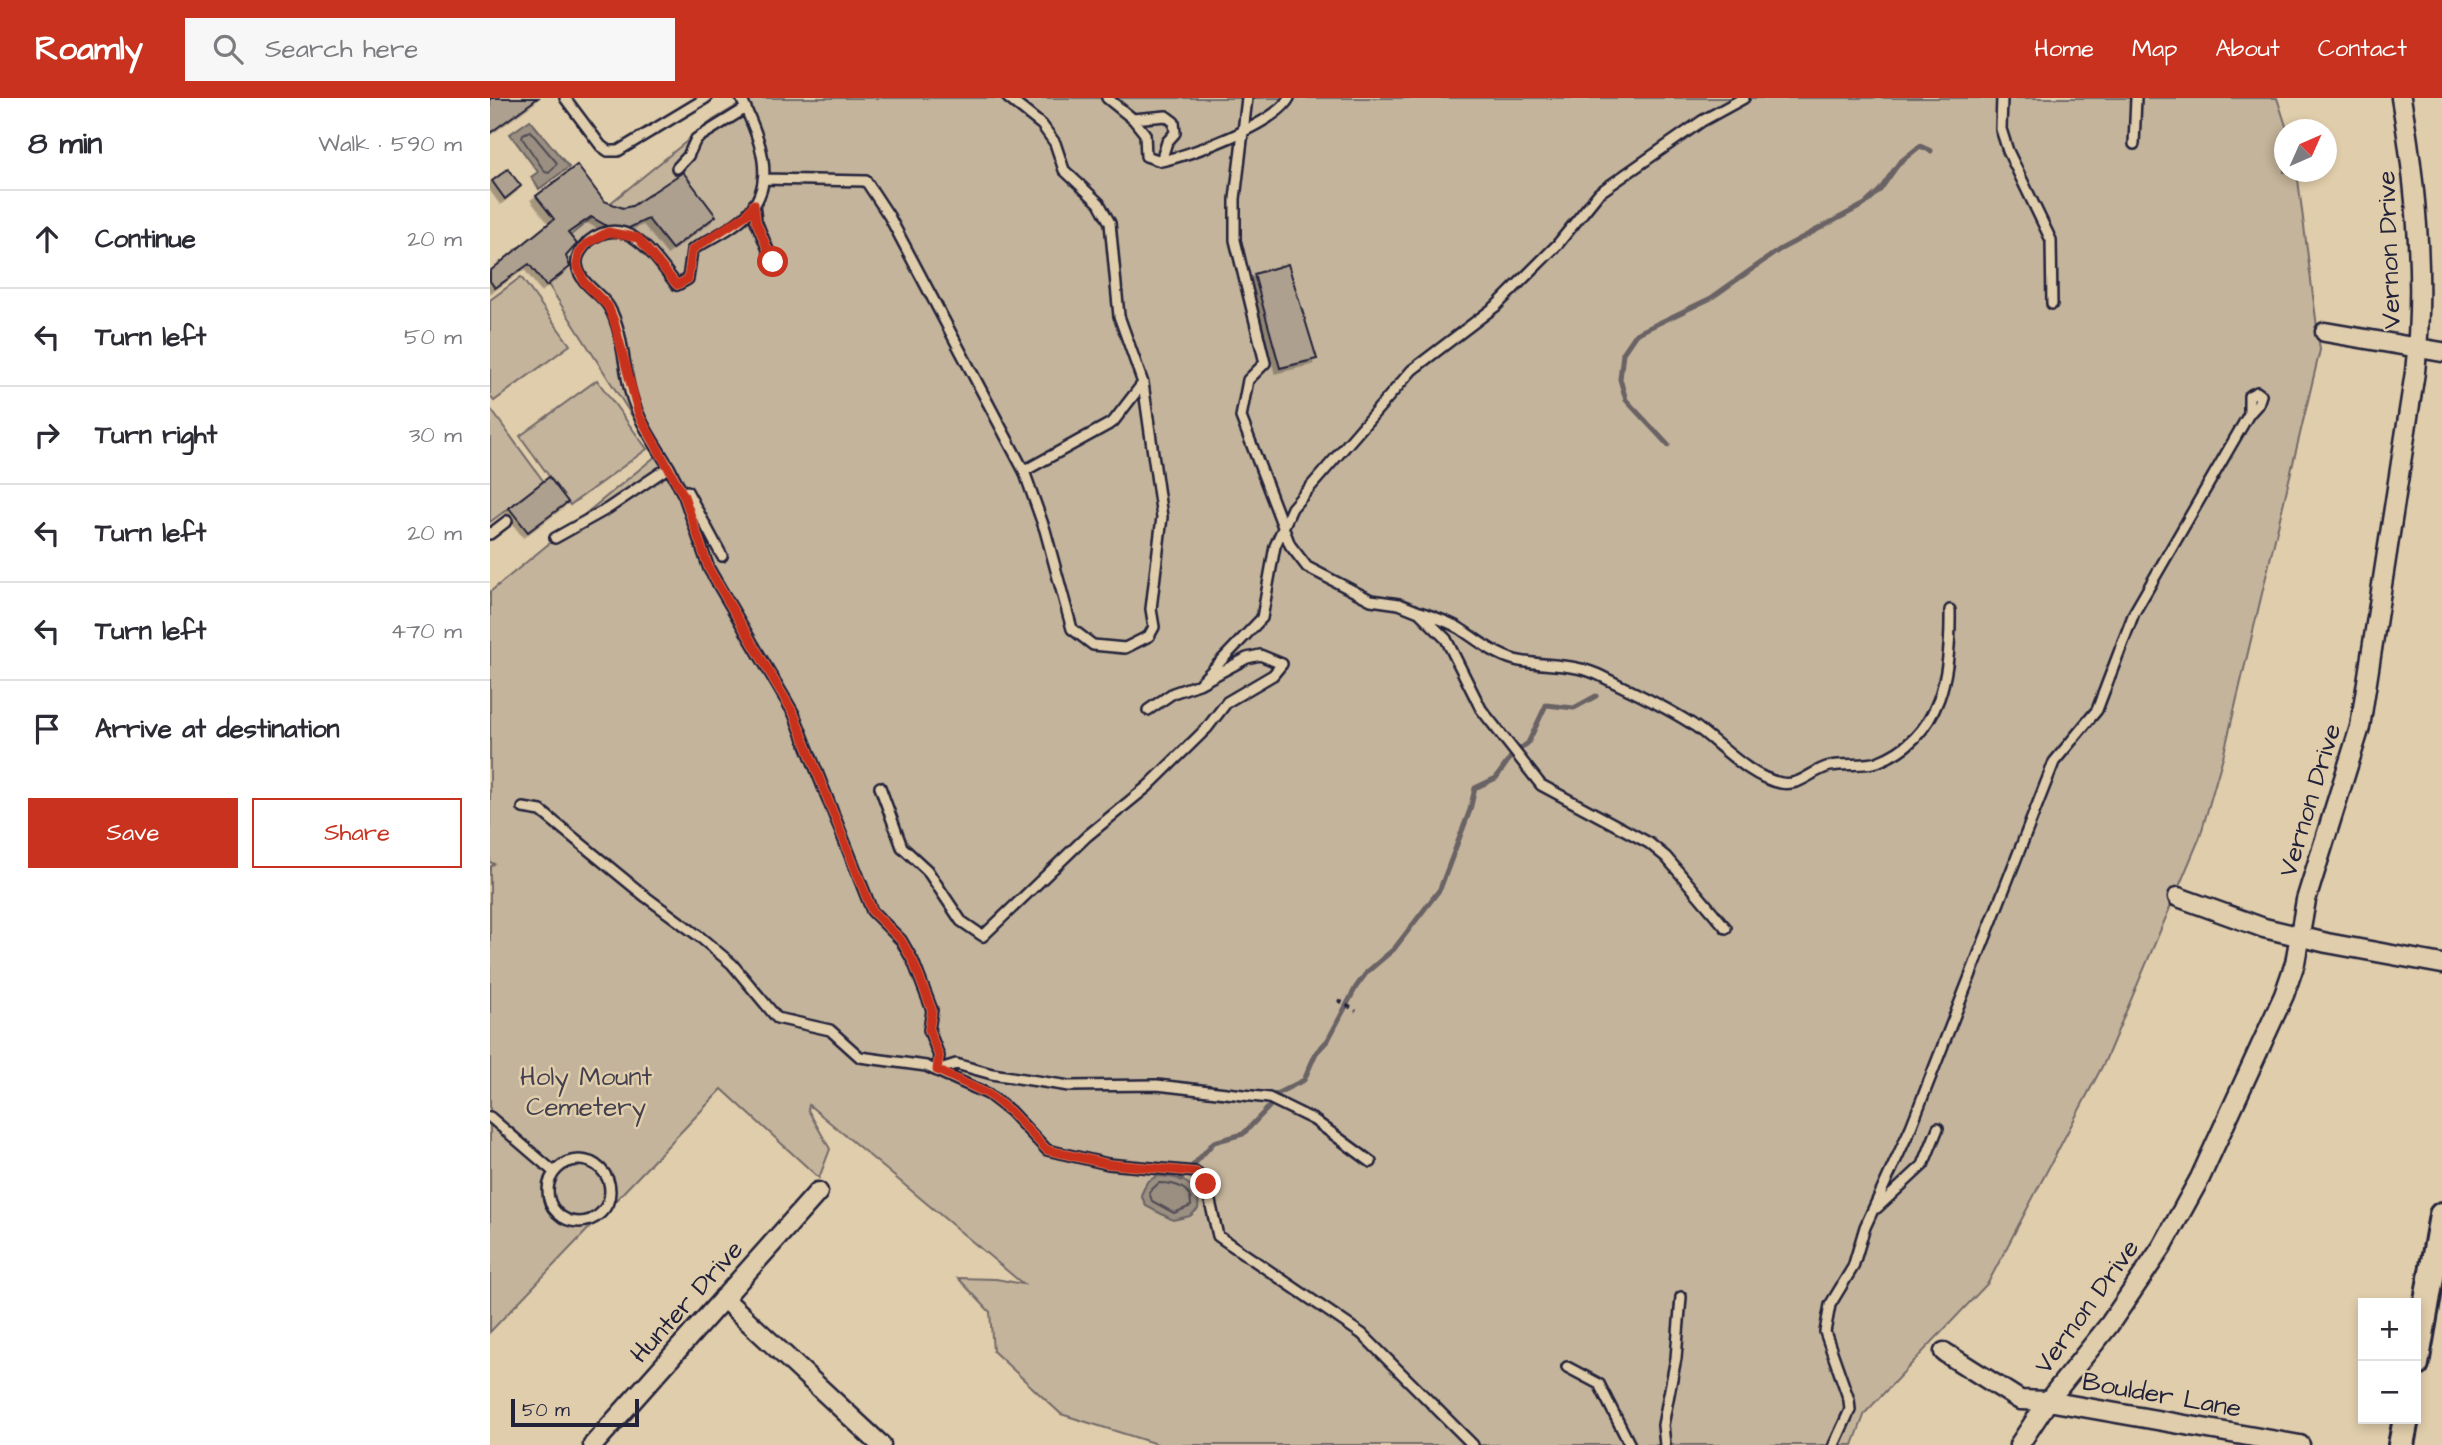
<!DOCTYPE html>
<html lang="en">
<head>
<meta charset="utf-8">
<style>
	:root { --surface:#fff; --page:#f7f7f7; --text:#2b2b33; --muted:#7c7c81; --line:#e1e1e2; --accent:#c8321e }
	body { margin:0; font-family:"Architects Daughter",sans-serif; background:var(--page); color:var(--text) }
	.controls { position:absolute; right:21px; bottom:21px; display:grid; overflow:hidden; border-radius:0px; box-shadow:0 4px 10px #0003 }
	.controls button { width:63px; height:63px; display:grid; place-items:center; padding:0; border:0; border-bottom:2px solid var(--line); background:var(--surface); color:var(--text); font:35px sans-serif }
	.compass { position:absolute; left:1784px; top:21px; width:63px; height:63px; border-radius:50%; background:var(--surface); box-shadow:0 4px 10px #0003; rotate:45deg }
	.scale { position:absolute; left:21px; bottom:18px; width:128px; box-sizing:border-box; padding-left:7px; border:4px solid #22223b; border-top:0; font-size:19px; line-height:24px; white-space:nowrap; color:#22223b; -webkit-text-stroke:5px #e0cdab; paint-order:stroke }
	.stop { position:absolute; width:21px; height:21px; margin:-16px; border:5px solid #c8321e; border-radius:50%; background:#fff }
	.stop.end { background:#c8321e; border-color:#fff; box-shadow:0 2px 7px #0008 }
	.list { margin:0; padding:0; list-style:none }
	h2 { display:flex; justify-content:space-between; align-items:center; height:91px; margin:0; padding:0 28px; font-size:30px }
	h2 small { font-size:23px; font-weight:400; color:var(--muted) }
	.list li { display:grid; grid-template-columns:46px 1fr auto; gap:21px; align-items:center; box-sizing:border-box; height:98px; padding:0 28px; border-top:2px solid var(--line) }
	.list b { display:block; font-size:26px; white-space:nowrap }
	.list em { font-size:23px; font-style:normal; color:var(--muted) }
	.actions { display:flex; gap:14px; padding:21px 28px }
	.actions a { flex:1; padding:16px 0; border:2px solid var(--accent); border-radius:0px; text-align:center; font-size:24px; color:var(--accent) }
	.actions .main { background:var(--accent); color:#fff }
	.icon { flex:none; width:38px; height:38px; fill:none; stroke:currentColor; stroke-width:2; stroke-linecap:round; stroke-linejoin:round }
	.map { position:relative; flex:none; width:1952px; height:1347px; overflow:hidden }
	header { display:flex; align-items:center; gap:42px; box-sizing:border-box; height:98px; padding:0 35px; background:var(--accent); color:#fff }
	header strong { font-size:33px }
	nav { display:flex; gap:38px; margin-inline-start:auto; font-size:24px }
	.search { width:490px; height:63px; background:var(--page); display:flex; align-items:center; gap:18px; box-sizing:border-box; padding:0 24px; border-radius:0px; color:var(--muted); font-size:26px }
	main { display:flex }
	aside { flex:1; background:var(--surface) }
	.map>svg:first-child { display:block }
</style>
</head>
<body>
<header>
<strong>Roamly</strong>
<div class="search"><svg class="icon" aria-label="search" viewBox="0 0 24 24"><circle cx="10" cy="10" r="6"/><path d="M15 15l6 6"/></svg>Search here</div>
<nav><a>Home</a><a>Map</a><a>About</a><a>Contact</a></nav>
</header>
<main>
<aside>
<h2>8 min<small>Walk · 590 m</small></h2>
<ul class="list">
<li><svg class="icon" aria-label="ahead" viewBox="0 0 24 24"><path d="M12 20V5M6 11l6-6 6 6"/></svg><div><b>Continue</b></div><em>20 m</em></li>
<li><svg class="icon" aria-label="left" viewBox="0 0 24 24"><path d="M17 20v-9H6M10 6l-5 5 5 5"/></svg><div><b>Turn left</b></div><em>50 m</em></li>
<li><svg class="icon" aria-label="right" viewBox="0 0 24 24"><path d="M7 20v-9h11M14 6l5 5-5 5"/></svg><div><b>Turn right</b></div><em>30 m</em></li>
<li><svg class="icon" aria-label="left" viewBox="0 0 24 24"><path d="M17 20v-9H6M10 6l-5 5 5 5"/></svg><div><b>Turn left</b></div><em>20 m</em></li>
<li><svg class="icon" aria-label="left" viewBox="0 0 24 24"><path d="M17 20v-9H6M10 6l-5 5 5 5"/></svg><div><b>Turn left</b></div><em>470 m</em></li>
<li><svg class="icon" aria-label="arrive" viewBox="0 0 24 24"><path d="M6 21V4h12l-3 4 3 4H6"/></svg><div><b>Arrive at destination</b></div></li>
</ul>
<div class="actions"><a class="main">Save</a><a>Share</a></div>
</aside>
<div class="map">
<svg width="1952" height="1347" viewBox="0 0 1952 1347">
	<defs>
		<filter id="shadow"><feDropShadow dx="-4.5" dy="4.5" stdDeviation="0" flood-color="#0004"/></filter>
	</defs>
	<rect width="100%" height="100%" fill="#e0cdab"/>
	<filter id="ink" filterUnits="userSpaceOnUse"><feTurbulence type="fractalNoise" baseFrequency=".0143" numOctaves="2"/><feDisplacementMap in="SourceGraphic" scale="14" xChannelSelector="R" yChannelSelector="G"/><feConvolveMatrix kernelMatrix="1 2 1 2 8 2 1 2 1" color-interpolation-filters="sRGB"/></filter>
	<g filter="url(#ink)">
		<path fill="#c4b49b" stroke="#736b6b" stroke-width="2" d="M260,0H1787L1797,31L1794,74H1807L1830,252L1734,655L1710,739L1615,963L1498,1185L1375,1315L1363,1347H670L571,1316L503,1253L500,1214L468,1180L506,1181L533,1186L319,1007L318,1012L340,1051L329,1080L232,991L0,1234V769L4,766L0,764V494L167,357L45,166L223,22Z
			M31,179L80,247L4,303L0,298V202Z
			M107,282L157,351L80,407L30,338Z
			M0,310L54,384L0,424Z"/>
		<path fill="#9a8f81" stroke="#6a6365" stroke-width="2" d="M40,22L79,69L49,91L41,79L48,74L20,36Z
			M667,1078C688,1078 712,1085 708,1111L700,1118L683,1122L656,1108L651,1097L657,1084Z"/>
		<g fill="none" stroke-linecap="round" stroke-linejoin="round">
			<path stroke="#524e57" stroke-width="2" d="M40,33L67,65L59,75L55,74L32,40L33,36Z
				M669,1085C685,1085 702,1089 701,1108L684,1115L662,1103L659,1094Z"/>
			<path stroke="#6a6365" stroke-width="5" d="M1178,347L1136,302L1130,281L1133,255L1146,236L1221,200L1289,152L1375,106L1390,92L1409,65L1430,48L1441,53
				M691,1081L724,1044L753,1036L779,1009L784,997L814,982L826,955L838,942L866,889L877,874L904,851L950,791L980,712L985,690L1006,680L1023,656L1038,645L1056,607L1084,610L1106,598"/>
		</g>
		<path fill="#aea08e" stroke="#22223b" stroke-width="2" filter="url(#shadow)" d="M0,0H48L0,35Z
			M87,67L114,103L133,110L142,108L193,74L226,118L182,151L158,121L139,130L117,128L101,119L78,135L87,146L76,158L80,169L56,188L39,166L5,190L0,183V173L64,121L46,98Z
			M18,71L31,88L15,101L2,83Z
			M798,166L827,261L790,270L764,176Z
			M59,379L78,404L38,434L19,410Z"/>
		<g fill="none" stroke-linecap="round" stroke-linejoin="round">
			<g stroke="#22223b" stroke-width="14">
				<path id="lane" d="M75,0L111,48L118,53H128L216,0
					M518,0L552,27L565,45L574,72L609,105L620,125L629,218L653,285
					M617,0L643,21L676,18L684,24L685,35L677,44L671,63C701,57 785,26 799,0
					M757,0L745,101V142L775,265L758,282L751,319L800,447L817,469L881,502L909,506L929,514L956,541L991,611L1051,687L1159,745L1176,759L1236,830
					M1512,0L1511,31L1518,53L1561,142L1562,206
					M643,21L655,36L656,58L671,63
					M1644,46L1646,0
					M187,70L198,58L206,41L256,10
					M273,81L376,83L399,118L534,373L555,432L582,531L603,547L635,550L659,538L664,529L661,511L672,419L653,285L623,324L534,373
					M264,106L266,123L283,164
					M179,369L194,398L219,471L304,616L382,813L411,842L423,863L442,912L439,932L449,958L447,972
					M197,393L232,458
					M0,436L17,423
					M65,440L117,411L179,369C164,345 147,320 140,293C133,266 133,233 119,209C110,194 89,186 87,166C86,158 93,149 99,143C138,113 165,160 187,187L198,181L202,152C219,141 243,131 257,116C290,82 267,36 251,0
					M930,514C944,519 957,523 969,530C987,542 1004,556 1025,562C1054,569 1085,564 1113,579C1143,594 1175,608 1202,626C1229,644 1258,679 1291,685C1310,689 1322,672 1340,668C1354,665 1376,668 1387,664C1453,639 1461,573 1460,512
					M709,586L772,520L785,448L802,410L922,272L1006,208L1067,147L1109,95L1212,23L1254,0
					M390,689L412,749L437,772L471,823L493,838L597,738L657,689L717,630L737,604L783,577L792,566L770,557L757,560L709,586L683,595L658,612
					M33,710L51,713L156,799L210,839L242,866L287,920L340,932L370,959L436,968L498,996L520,1013L557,1052L618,1066L706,1074L716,1086L728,1138L872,1236L983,1347
					M447,972L466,966L502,976L579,988L667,987L779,1000L824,1022L881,1064
					M0,1019L64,1074
					M58 1093a31 31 0 1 1 62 0a31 31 0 1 1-62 0Z
					M1387,1110L1433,1067L1448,1030
					M1077,1269L1109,1286L1140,1347
					M1175,1347L1173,1327L1186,1260L1191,1199
					M1344,1347L1360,1312L1359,1302L1335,1234L1340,1207L1363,1169L1375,1129L1421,1029L1564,664L1607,612L1644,515L1759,316L1768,306L1771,297L1767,294L1759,298V316"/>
			</g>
			<g stroke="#22223b" stroke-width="23">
				<path id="street" d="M1835,234L1952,254
					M1688,799L1774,830L1837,845L1952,866
					M233,1200L391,1347
					M1454,1254L1530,1302L1558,1303L1810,1347
					M103,1347L328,1094
					M1529,1347L1558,1303L1619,1227L1672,1149L1710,1080L1794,897L1805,865L1816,802L1870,629L1925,274C1935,183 1927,91 1911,0"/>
			</g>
			<g stroke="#22223b" stroke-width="30">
				<path id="secondary" d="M1926,1266L1952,1117
					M1911,1347L1916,1321"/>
			</g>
			<path stroke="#22223b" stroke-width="3.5" stroke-dasharray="5 5" stroke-linecap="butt" d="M848,902L866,913"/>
			<use href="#lane" stroke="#e0cdab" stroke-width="9"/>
			<use href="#street" stroke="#e0cdab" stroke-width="18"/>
			<use href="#secondary" stroke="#e0cdab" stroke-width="24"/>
		</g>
	</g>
	<g fill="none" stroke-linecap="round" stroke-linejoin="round" filter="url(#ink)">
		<path stroke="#c8321e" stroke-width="9" d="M283,164L266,123L264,106L256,117L202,152L198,181L187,187L148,140L118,134L96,146L89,156L87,167L94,184L118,208L124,223L149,317L194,398L219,471L304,616L382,813L411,842L423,863L442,912L439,932L449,958L447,972L498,996L520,1013L557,1052L618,1066L706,1074L716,1086"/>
	</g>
	<g text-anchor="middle" stroke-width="5" stroke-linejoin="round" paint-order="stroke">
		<g font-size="26" fill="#22223b" stroke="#e0cdab">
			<text transform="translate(1898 152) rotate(-92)" y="9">Vernon Drive</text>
			<text transform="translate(1819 702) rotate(-73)" y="9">Vernon Drive</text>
			<text transform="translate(196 1203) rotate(-48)" y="9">Hunter Drive</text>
			<text transform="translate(1596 1208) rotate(-54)" y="9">Vernon Drive</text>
			<text transform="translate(1672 1296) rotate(10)" y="9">Boulder Lane</text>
		</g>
		<g font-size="26" fill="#423f4e" stroke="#e0cdab">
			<text x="96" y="987">Holy Mount<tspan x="96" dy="30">Cemetery</tspan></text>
		</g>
	</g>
</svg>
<div class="controls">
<button>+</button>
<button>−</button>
</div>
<svg class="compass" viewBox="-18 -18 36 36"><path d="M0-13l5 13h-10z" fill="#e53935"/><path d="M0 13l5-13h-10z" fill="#7c7c81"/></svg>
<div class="scale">50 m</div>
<div class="stop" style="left:283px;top:164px"></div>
<div class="stop end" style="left:716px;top:1086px"></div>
</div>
</main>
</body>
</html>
